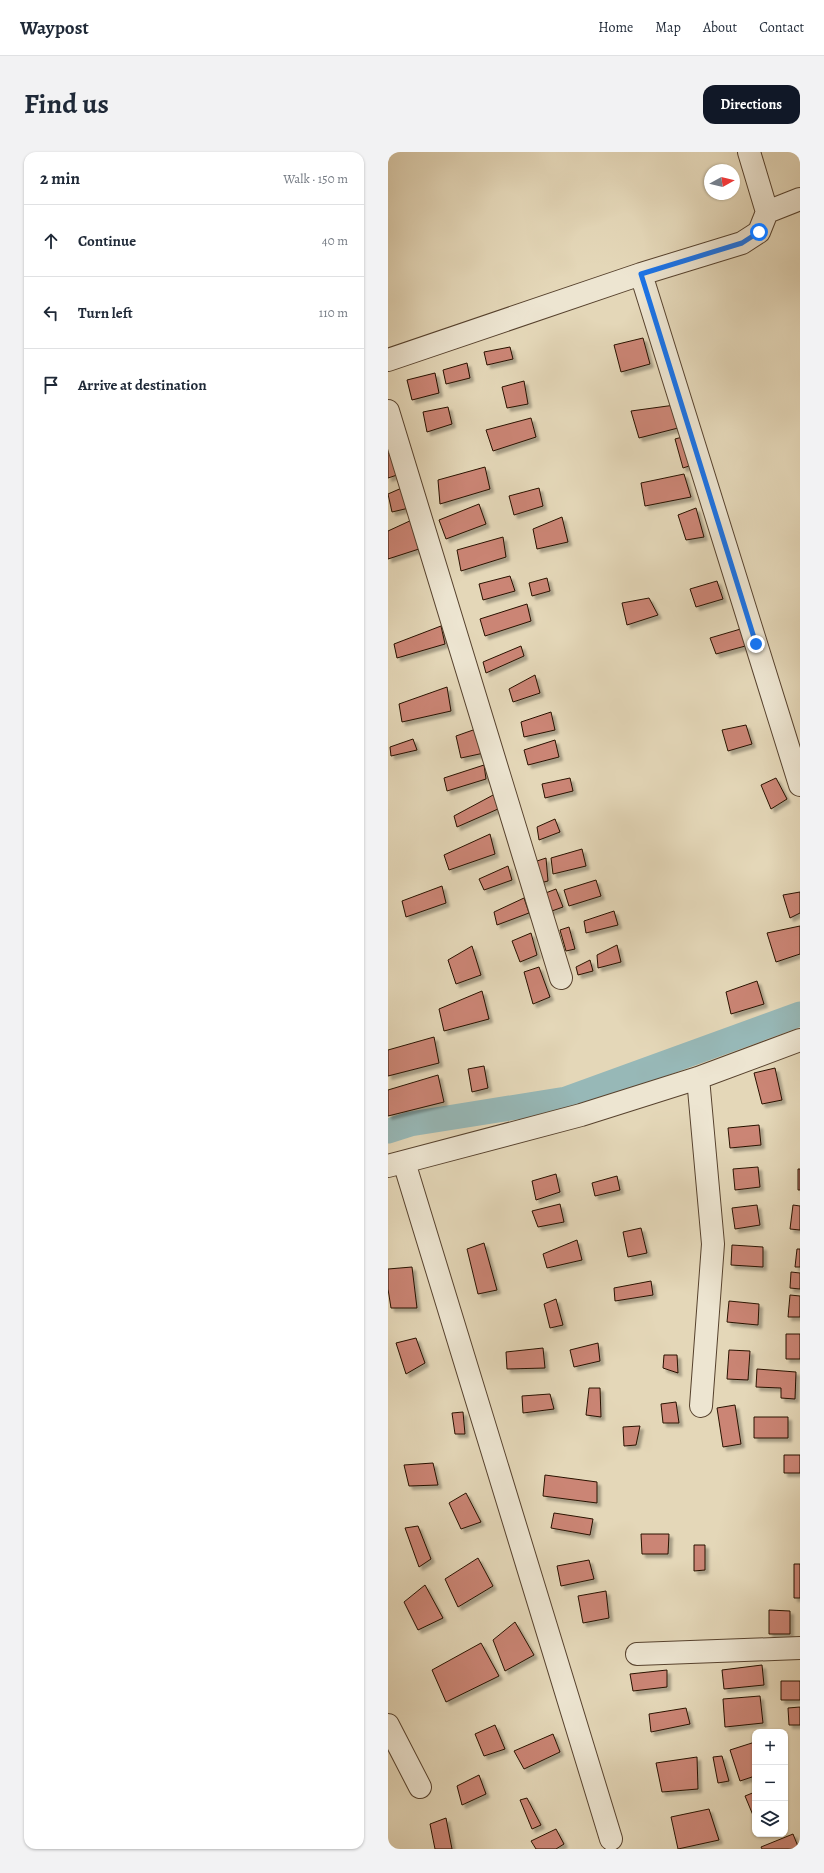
<!DOCTYPE html>
<html lang="en">
<head>
<meta charset="utf-8">
<style>
	:root { --surface:#fff; --page:#f2f2f3; --text:#1f2937; --muted:#747a83; --line:#e0e1e3; --accent:#111827 }
	body { margin:0; font-family:Alegreya,serif; background:var(--page); color:var(--text) }
	.controls { position:absolute; right:12px; bottom:12px; display:grid; overflow:hidden; border-radius:8px; box-shadow:0 1px 3px #0004 }
	.controls button { width:36px; height:36px; display:grid; place-items:center; padding:0; border:0; border-bottom:1px solid var(--line); background:var(--surface); color:var(--text); font:20px sans-serif }
	.compass { position:absolute; left:316px; top:12px; width:36px; height:36px; border-radius:50%; background:var(--surface); box-shadow:0 1px 3px #0004; rotate:82deg }
	.stop { position:absolute; width:12px; height:12px; margin:-9px; border:3px solid #1a73e8; border-radius:50%; background:#fff }
	.stop.end { background:#1a73e8; border-color:#fff; box-shadow:0 1px 4px #0008 }
	.list { margin:0; padding:0; list-style:none }
	h2 { display:flex; justify-content:space-between; align-items:center; height:52px; margin:0; padding:0 16px; font-size:17px }
	h2 small { font-size:13px; font-weight:400; color:var(--muted) }
	.list li { display:grid; grid-template-columns:26px 1fr auto; gap:12px; align-items:center; box-sizing:border-box; height:72px; padding:0 16px; border-top:1px solid var(--line) }
	.list b { display:block; font-size:15px; white-space:nowrap }
	.list em { font-size:13px; font-style:normal; color:var(--muted) }
	.icon { flex:none; width:22px; height:22px; fill:none; stroke:currentColor; stroke-width:2; stroke-linecap:round; stroke-linejoin:round }
	.map { position:relative; flex:none; width:412px; height:1697px; overflow:hidden; border-radius:12px }
	header { display:flex; align-items:center; gap:24px; box-sizing:border-box; height:56px; padding:0 20px; background:var(--surface); border-bottom:1px solid var(--line) }
	header strong { font-size:19px }
	nav { display:flex; gap:22px; margin-inline-start:auto; font-size:14px }
	.intro { display:flex; align-items:center; justify-content:space-between; box-sizing:border-box; height:96px; padding:0 24px }
	h1 { margin:0; font-size:28px }
	.button { padding:10px 18px; border-radius:12px; background:var(--accent); color:#fff; font-size:14px; font-weight:700 }
	main { display:flex; gap:24px; padding:0 24px }
	aside { flex:1; background:var(--surface); border-radius:12px; box-shadow:0 1px 3px #0004 }
	.map>svg:first-child { display:block }
</style>
</head>
<body>
<header>
<strong>Waypost</strong>
<nav><a>Home</a><a>Map</a><a>About</a><a>Contact</a></nav>
</header>
<div class="intro"><h1>Find us</h1><a class="button">Directions</a></div>
<main>
<aside>
<h2>2 min<small>Walk · 150 m</small></h2>
<ul class="list">
<li><svg class="icon" aria-label="ahead" viewBox="0 0 24 24"><path d="M12 20V5M6 11l6-6 6 6"/></svg><div><b>Continue</b></div><em>40 m</em></li>
<li><svg class="icon" aria-label="left" viewBox="0 0 24 24"><path d="M17 20v-9H6M10 6l-5 5 5 5"/></svg><div><b>Turn left</b></div><em>110 m</em></li>
<li><svg class="icon" aria-label="arrive" viewBox="0 0 24 24"><path d="M6 21V4h12l-3 4 3 4H6"/></svg><div><b>Arrive at destination</b></div></li>
</ul>
</aside>
<div class="map">
<svg width="412" height="1697" viewBox="0 0 412 1697">
	<defs>
		<filter id="shadow"><feDropShadow dx="3.5" dy="3.5" stdDeviation="1" flood-color="#0004"/></filter>
	</defs>
	<rect width="100%" height="100%" fill="#e4d7b8"/>
	<filter id="stains"><feTurbulence type="fractalNoise" baseFrequency=".005" numOctaves="4"/><feColorMatrix values="0 0 0 0 .2 0 0 0 0 .09 0 0 0 0 .02 0 0 0 .5 -.17"/></filter>
	<radialGradient id="worn" r=".72"><stop offset=".6" stop-color="#630" stop-opacity="0"/><stop offset="1" stop-color="#630" stop-opacity=".3"/></radialGradient>
	<g fill="none" stroke-linecap="round" stroke-linejoin="round">
		<path stroke="#97b8b7" stroke-width="25" d="M0,979L22,972L178,947L412,862"/>
	</g>
	<path fill="#cb8575" stroke="#281100" filter="url(#shadow)" d="M255,186L262,212L233,220L226,193Z
		M122,195L125,207L99,213L96,200Z
		M79,211L82,226L58,232L55,218Z
		M47,221L51,241L24,248L19,228Z
		M136,229L140,252L119,256L114,235Z
		M287,253L290,276L251,286L243,259Z
		M60,255L64,272L39,280L35,260Z
		M143,266L148,285L105,299L98,278Z
		M298,284L307,312L295,316L287,287Z
		M0,301H2L9,323L0,326Z
		M97,315L102,337L52,352L50,328Z
		M296,322L303,345L257,354L253,331Z
		M16,335L21,356L4,360L0,342Z
		M151,336L155,354L126,363L121,344Z
		M91,352L98,372L58,387L51,368Z
		M308,356L316,385L298,388L290,363Z
		M174,365L180,390L149,397L145,377Z
		M26,367L34,396L0,407V379Z
		M115,385L118,405L73,419L69,398Z
		M122,424L127,439L95,448L91,432Z
		M159,426L162,439L144,444L141,431Z
		M329,429L335,447L308,455L302,437Z
		M261,446L270,463L239,473L234,451Z
		M139,452L143,469L97,484L92,467Z
		M53,474L57,492L9,506L6,492Z
		M356,476L361,493L328,502L322,486Z
		M133,494L136,504L98,521L95,510Z
		M147,523L152,541L125,550L121,537Z
		M59,535L63,559L14,570L11,552Z
		M163,560L167,578L136,585L133,570Z
		M358,573L364,592L340,599L334,578Z
		M88,577L96,601L73,606L68,584Z
		M25,587L29,598L3,604L2,595Z
		M167,588L171,605L140,613L136,598Z
		M96,613L98,627L59,639L56,626Z
		M182,626L185,639L157,646L154,632Z
		M388,626L399,647L383,657L373,633Z
		M107,642L110,657L69,675L66,664Z
		M167,667L172,680L151,688L149,675Z
		M102,682L107,702L61,718L56,703Z
		M194,697L198,714L165,722L163,706Z
		M158,706L160,729L152,731L146,710Z
		M120,714L124,728L96,738L91,727Z
		M208,728L213,744L181,754L176,738Z
		M54,734L58,751L18,765L14,749Z
		M168,737L175,755L161,760L155,742Z
		M412,740V761L402,766L395,743Z
		M136,746L141,761L109,773L106,760Z
		M226,759L230,773L198,781L196,769Z
		M412,774V802L388,810L379,781Z
		M181,775L187,797L178,799L172,778Z
		M143,781L149,803L132,810L124,789Z
		M229,793L233,810L210,816L209,803Z
		M84,794L93,823L68,832L60,808Z
		M202,808L205,819L190,823L188,815Z
		M151,815L162,845L145,852L136,820Z
		M369,829L376,852L343,862L338,840Z
		M94,839L101,867L56,879L51,857Z
		M46,885L51,911L0,924V898Z
		M96,914L100,936L84,940L80,917Z
		M387,916L394,948L374,952L366,921Z
		M50,923L56,950L0,964V938Z
		M371,973L373,993L342,996L340,976Z
		M370,1015L372,1035L347,1038L345,1017Z
		M410,1017H412V1038H410Z
		M168,1022L172,1040L148,1048L144,1029Z
		M229,1024L232,1038L207,1044L204,1031Z
		M172,1052L176,1070L150,1075L144,1059Z
		M369,1053L372,1073L347,1077L344,1056Z
		M405,1053L412,1054V1078L402,1077Z
		M253,1076L259,1101L240,1105L235,1080Z
		M189,1088L194,1108L159,1116L155,1102Z
		M96,1091L109,1138L90,1142L79,1097Z
		M344,1093L375,1095V1115L343,1113Z
		M409,1097H412V1115H407Z
		M24,1115L29,1156H3L0,1137V1117Z
		M403,1120L412,1121V1137L402,1136Z
		M263,1129L265,1143L227,1149L226,1136Z
		M402,1143L412,1144V1165H400Z
		M168,1147L175,1173L162,1176L156,1152Z
		M341,1149L371,1152L370,1173L339,1170Z
		M398,1182H412V1207H398Z
		M28,1186L37,1211L18,1222L8,1191Z
		M210,1191L212,1209L186,1215L182,1198Z
		M155,1196L157,1216L119,1217L118,1200Z
		M341,1198L362,1199L360,1228L339,1227Z
		M276,1203H289L290,1221L275,1216Z
		M369,1217L408,1220L407,1247L393,1246V1236L368,1235Z
		M201,1236H212L213,1265L198,1263Z
		M162,1242L166,1257L135,1261L134,1244Z
		M288,1250L291,1271H275L273,1252Z
		M347,1253L353,1292L335,1295L329,1256Z
		M75,1260L77,1282H67L64,1261Z
		M366,1265H400V1286H366Z
		M252,1274L248,1293L236,1294L235,1275Z
		M396,1303H412V1321H396Z
		M45,1311L50,1333L21,1334L16,1313Z
		M157,1323L209,1330V1351L155,1344Z
		M78,1341L93,1370L73,1377L61,1351Z
		M166,1361L205,1367L202,1383L163,1376Z
		M30,1374L43,1407L31,1415L17,1376Z
		M253,1382H281L280,1402H254Z
		M306,1393H317V1418L306,1419Z
		M90,1406L105,1434L70,1455L57,1427Z
		M201,1408L206,1427L173,1434L169,1414Z
		M406,1412H412V1446H406Z
		M37,1433L55,1466L30,1478L16,1450Z
		M218,1439L221,1466L195,1471L190,1444Z
		M381,1458L402,1459V1482H381Z
		M127,1470L146,1503L117,1519L105,1488Z
		M93,1491L111,1524L58,1550L44,1518Z
		M374,1513L376,1533L336,1537L334,1518Z
		M279,1518V1535L245,1539L242,1522Z
		M393,1529H412V1548H393Z
		M372,1544L375,1571L337,1575L335,1547Z
		M412,1555V1573H401L400,1556Z
		M298,1556L302,1572L263,1580L261,1562Z
		M107,1573L117,1597L96,1604L87,1582Z
		M165,1582L172,1600L136,1617L126,1599Z
		M367,1590V1624L352,1629L342,1598Z
		M334,1604L341,1629L330,1631L325,1605Z
		M309,1605L310,1637L274,1640L268,1611Z
		M91,1623L98,1642L74,1653L69,1634Z
		M367,1640V1668L357,1644Z
		M139,1646L153,1673L144,1677L132,1648Z
		M321,1657L331,1688L290,1697L283,1665Z
		M58,1666L64,1697H47L42,1672Z
		M168,1677L176,1692L168,1697H148L143,1689Z
		M405,1682L411,1697H374L373,1695Z"/>
	<g fill="none" stroke-linecap="round" stroke-linejoin="round">
		<g stroke="#57422e" stroke-width="24">
			<path id="minor" d="M379,60L412,47
				M253,122L412,633
				M0,208L253,122L354,91L371,80L379,60L361,0
				M0,259L173,826
				M310,926L325,1092L313,1254
				M16,1010L223,1687
				M0,1014L193,963L310,926L412,888
				M249,1502L412,1496
				M0,1573L32,1635"/>
		</g>
		<use href="#minor" stroke="#ede5d1" stroke-width="22"/>
	</g>
	<g fill="none" stroke-linecap="round" stroke-linejoin="round">
		<path stroke="#1a73e8" stroke-width="5" d="M368,492L253,122L354,91L371,80"/>
	</g>
	<rect width="100%" height="100%" filter="url(#stains)"/>
	<rect width="100%" height="100%" fill="url(#worn)"/>
</svg>
<div class="controls">
<button>+</button>
<button>−</button>
<button><svg class="icon" aria-label="layers" viewBox="0 0 24 24"><path d="M12 4l9 5-9 5-9-5zM3 14l9 5 9-5"/></svg></button>
</div>
<svg class="compass" viewBox="-18 -18 36 36"><path d="M0-13l5 13h-10z" fill="#e53935"/><path d="M0 13l5-13h-10z" fill="#747a83"/></svg>
<div class="stop" style="left:371px;top:80px"></div>
<div class="stop end" style="left:368px;top:492px"></div>
</div>
</main>
</body>
</html>
